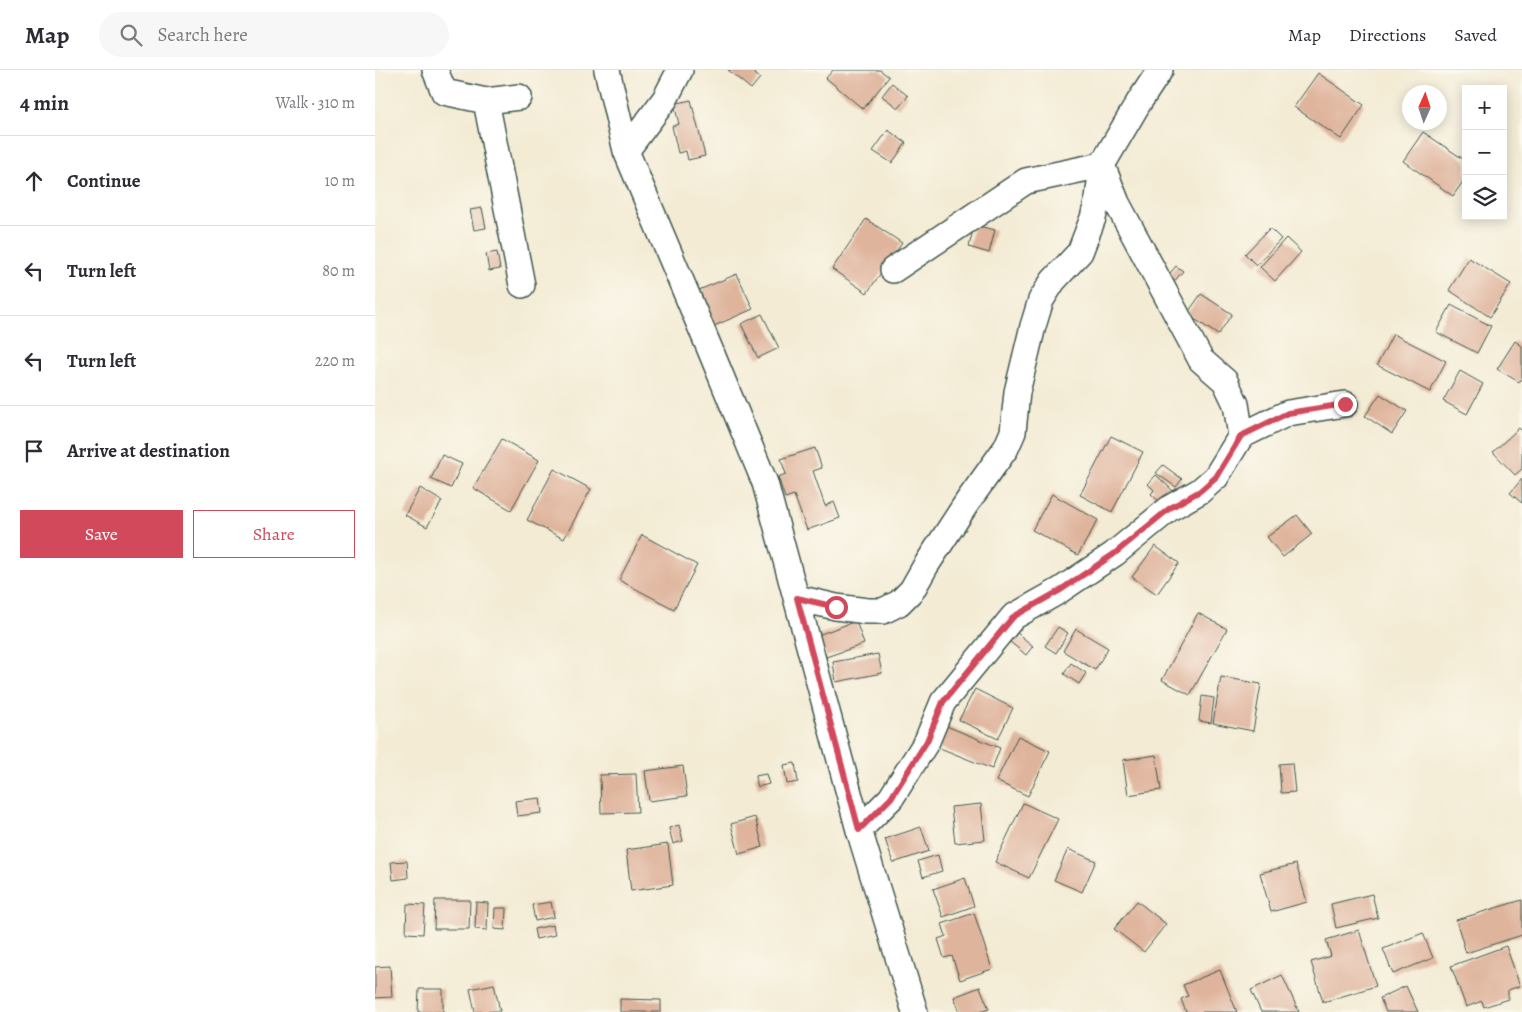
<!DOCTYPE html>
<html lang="en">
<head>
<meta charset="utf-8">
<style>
	:root { --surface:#fff; --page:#f7f7f7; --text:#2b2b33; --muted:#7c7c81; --line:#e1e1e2; --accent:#d1495b }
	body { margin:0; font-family:Alegreya,serif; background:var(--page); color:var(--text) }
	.controls { position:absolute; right:15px; top:15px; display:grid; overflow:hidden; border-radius:0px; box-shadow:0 2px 12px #0003 }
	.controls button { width:45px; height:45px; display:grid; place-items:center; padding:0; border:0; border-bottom:1px solid var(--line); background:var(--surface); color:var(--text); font:25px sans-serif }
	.compass { position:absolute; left:1027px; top:15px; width:45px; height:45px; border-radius:50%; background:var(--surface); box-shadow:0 2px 12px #0003; rotate:3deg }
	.stop { position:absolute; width:15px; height:15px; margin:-11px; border:4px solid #d1495b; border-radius:50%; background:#fff }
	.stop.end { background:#d1495b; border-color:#fff; box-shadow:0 1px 5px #0008 }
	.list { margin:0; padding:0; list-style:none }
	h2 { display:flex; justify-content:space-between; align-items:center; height:65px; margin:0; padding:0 20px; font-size:21px }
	h2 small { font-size:16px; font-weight:400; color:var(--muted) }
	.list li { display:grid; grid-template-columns:32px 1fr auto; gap:15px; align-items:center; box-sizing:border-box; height:90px; padding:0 20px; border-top:1px solid var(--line) }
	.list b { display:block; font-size:19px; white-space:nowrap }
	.list em { font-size:16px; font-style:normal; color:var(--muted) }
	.actions { display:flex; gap:10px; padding:15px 20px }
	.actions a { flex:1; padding:11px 0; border:1px solid var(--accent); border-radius:0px; text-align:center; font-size:18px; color:var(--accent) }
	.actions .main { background:var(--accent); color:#fff }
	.icon { flex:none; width:28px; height:28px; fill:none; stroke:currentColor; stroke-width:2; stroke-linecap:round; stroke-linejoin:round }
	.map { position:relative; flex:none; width:1147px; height:942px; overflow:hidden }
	header { display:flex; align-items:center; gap:30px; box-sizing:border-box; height:70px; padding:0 25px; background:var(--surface); border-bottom:1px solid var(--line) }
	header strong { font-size:24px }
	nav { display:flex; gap:28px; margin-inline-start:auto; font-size:18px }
	.search { width:350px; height:45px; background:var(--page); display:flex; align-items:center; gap:12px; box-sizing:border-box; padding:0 18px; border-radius:28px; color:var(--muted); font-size:19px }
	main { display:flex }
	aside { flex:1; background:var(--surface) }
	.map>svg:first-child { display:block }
</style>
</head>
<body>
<header>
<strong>Map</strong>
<div class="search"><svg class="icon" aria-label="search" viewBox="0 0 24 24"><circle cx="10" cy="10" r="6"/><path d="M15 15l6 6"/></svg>Search here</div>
<nav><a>Map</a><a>Directions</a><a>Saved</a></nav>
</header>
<main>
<aside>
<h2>4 min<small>Walk · 310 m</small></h2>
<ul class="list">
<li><svg class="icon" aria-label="ahead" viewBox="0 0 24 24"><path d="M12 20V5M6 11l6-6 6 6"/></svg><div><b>Continue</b></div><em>10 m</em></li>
<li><svg class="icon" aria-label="left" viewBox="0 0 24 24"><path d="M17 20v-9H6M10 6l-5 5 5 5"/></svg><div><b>Turn left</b></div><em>80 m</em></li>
<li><svg class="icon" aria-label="left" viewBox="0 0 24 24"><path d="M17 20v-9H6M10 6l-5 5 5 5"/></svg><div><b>Turn left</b></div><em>220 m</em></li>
<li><svg class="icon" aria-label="arrive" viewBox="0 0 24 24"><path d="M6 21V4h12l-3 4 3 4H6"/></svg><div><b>Arrive at destination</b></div></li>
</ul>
<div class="actions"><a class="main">Save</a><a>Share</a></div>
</aside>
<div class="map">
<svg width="1147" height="942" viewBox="0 0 1147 942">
	<rect width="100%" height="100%" fill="#fbf7ec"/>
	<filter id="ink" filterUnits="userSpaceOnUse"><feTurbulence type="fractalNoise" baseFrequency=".02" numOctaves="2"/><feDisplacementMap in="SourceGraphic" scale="10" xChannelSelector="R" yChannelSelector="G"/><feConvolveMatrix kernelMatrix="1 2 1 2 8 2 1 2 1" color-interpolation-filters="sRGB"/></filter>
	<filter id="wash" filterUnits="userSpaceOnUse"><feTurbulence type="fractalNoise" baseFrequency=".0096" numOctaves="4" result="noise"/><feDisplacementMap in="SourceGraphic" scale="20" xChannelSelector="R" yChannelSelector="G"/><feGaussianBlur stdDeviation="1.12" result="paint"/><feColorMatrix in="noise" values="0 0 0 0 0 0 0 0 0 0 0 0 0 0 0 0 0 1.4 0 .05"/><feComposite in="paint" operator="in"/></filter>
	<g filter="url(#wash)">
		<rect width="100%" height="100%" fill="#f3ebd4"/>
		<g id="blocks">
			<path fill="#dfb49c" d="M353,0H375L385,8L376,19Z
				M458,0H505L514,7L488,39L451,8Z
				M943,3L989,35L966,69L919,37Z
				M517,13L533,26L523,38L507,26Z
				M316,30L330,86L313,90L311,81L303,83L297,56L304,54L299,34Z
				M513,60L531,73L517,93L498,81Z
				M1048,62L1091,91V107L1078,126L1028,91Z
				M107,138L111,158L99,160L95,140Z
				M491,149L527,173L492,223L457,199Z
				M599,155L620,160L614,183L594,177Z
				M895,158L906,169L881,195L870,184Z
				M911,168L926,182L900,211L885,197Z
				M122,182L125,199L114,201L111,184Z
				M1094,188L1136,214L1115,247L1074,220Z
				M801,196L808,201L798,213L791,208Z
				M362,204L378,239L339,256L324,220Z
				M826,224L857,244L843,265L812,244Z
				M1076,235L1116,256L1102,283L1061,262Z
				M387,244L404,278L383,288L366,254Z
				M1018,264L1071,291L1055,322L1002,295Z
				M1140,271L1147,276V308L1144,312L1122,299Z
				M1085,301L1108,314L1092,344L1068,331Z
				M1005,324L1032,341L1017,364L990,346Z
				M1144,358L1147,361V399L1140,405L1118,382Z
				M736,366L768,382L737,442L705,425Z
				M127,369L164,390L136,440L98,418Z
				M440,378L447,398L438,401L450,436L459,432L465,448L432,460L419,425L410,428L403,407L411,404L406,389Z
				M67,385L87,394L76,418L56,409Z
				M788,395L807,409L801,417L781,403Z
				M179,399L216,419L189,469L152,450Z
				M781,405L798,421L787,434L776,424L779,420L773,414Z
				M1147,409V433L1135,423Z
				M45,418L67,431L52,457L30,445Z
				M677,424L723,450L703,485L657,460Z
				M922,445L937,464L908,487L892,467Z
				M267,465L322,495L299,539L244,510Z
				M780,476L804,493L782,524L757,507Z
				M823,543L852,559L815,625L787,610Z
				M481,551L489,574L451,587L443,565Z
				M635,557L658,576L651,585L628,566Z
				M683,557L693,563L681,583L670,576Z
				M701,559L733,578L720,600L688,581Z
				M503,584L507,603L461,612L458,592Z
				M696,593L711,603L704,614L689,604Z
				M846,607L886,614L878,661L838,653Z
				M600,619L638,638L623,669L584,650Z
				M827,626L839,628L836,653L824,651Z
				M569,655L625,678L617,699L560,676Z
				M643,666L675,681L653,726L621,711Z
				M781,685L786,720L753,725L748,690Z
				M420,693L423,712L412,714L409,695Z
				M917,693L920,722L906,723L904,694Z
				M308,696L312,726L274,731L270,701Z
				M261,704L263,742L226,743L225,705Z
				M391,704L394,714L383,717L380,706Z
				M165,728L167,743L142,746L140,731Z
				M648,733L683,749L654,808L620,792Z
				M606,734L610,770L580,773L576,737Z
				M380,747L388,777L364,784L356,754Z
				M304,755L308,771L298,774L294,758Z
				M546,757L554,781L518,793L510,769Z
				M293,774L298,815L256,821L251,780Z
				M693,779L721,791L707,822L679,810Z
				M563,785L567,801L548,807L543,791Z
				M32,791L33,808L18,810L16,792Z
				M921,794L932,832L896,842L885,803Z
				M590,808L599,836L568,847L558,819Z
				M997,824L1003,848L961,858L956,834Z
				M60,830H95L94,859H59Z
				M1147,830V865L1091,883L1081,850Z
				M762,831L791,854L769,882L739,859Z
				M101,832L113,833L112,860L100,859Z
				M176,832L179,847L160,851L157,835Z
				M32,834L50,835L48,864L31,863Z
				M120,838H131L130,860L119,859Z
				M599,843L617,899L585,910L577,886L569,888L563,869L571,866L567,854Z
				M178,855L180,865L161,869L159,859Z
				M984,860L1001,916L948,932L936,892L956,886L951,870Z
				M1048,863L1058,888L1018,904L1008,879Z
				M1131,876L1145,916L1133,920V929L1109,937L1107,931L1091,937L1076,896Z
				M15,896L17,927L0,928V897Z
				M845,900L862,942H811L806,929L813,926L808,915Z
				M907,905L924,942H886L876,920Z
				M119,914L125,941L100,942L95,919Z
				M1031,916L1043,942H1011L1005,928Z
				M605,917L614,939L605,942H585L579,927Z
				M44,919H68V942H43Z
				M245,929L286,930V942H245Z"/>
		</g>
	</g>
	<g filter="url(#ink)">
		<use href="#blocks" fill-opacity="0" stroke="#3f574c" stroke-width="1"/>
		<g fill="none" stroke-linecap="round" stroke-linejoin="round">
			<g stroke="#3f574c" stroke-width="28">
				<path id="minor" d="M60,0L69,22L111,31L144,27
					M232,0L251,81L334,277L390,413L484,760L540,942
					M111,31L147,215
					M251,81L290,29L305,0
					M518,200L651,111L727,95L742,133L826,290L850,311L861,334L866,366
					M422,528L461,537L492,541H508L524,533L537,520L550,497L593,431L631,378L638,362L642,322L658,256L666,230L678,211L705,182L718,148L723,129L727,95L764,32L785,0
					M484,760L516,728L552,671L568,632L638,547L684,521L739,484L795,438L825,421L841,407L866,366L913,343L970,334"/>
			</g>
			<use href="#minor" stroke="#fff" stroke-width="25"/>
		</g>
	</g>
	<g fill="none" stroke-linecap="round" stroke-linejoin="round" filter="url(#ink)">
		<path stroke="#d1495b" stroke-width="6" d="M461,537L422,528L484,760L516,728L552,671L568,632L638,547L684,521L739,484L795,438L825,421L841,407L866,366L913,343L970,334"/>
	</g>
</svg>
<div class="controls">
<button>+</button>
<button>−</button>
<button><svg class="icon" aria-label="layers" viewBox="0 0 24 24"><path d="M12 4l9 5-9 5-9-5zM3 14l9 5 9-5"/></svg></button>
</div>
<svg class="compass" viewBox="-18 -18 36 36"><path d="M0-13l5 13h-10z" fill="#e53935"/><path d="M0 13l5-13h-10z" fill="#7c7c81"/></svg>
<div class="stop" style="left:461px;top:537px"></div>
<div class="stop end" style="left:970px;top:334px"></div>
</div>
</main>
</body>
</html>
